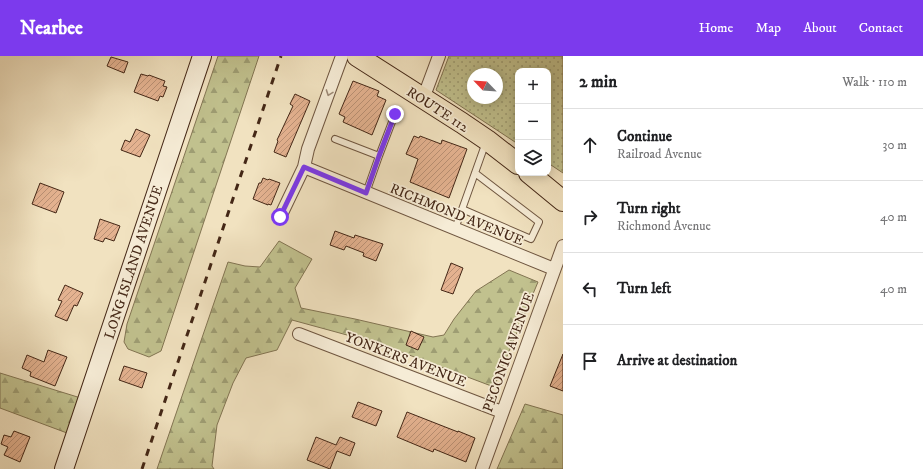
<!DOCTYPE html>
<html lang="en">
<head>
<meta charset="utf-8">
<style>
	:root { --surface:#fff; --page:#f2f2f2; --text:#202124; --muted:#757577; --line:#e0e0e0; --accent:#7c3aed }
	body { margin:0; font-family:"IM FELL DW Pica",serif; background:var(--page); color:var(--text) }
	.controls { position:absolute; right:12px; top:12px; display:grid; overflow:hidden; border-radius:8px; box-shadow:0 2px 10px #0003 }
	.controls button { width:36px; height:36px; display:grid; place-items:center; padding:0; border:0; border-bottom:1px solid var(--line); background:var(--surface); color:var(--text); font:20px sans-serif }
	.compass { position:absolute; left:467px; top:12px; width:36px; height:36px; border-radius:50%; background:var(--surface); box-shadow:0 2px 10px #0003; rotate:295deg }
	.stop { position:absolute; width:12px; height:12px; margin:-9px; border:3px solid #7c3aed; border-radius:50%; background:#fff }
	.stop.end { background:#7c3aed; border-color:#fff; box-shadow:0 1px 4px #0008 }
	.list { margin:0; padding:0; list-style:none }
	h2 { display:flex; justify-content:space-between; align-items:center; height:52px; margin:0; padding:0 16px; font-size:17px }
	h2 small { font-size:13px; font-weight:400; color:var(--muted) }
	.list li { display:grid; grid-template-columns:26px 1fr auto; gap:12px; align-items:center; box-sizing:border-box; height:72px; padding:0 16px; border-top:1px solid var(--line) }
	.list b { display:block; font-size:15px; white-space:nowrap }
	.list p { margin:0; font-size:13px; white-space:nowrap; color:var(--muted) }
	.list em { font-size:13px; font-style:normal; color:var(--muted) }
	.icon { flex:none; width:22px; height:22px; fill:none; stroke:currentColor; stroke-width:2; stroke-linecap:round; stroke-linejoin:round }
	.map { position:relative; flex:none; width:563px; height:413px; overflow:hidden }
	header { display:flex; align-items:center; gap:24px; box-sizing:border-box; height:56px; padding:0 20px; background:var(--accent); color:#fff }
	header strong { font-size:19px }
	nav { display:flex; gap:22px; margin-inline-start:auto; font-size:14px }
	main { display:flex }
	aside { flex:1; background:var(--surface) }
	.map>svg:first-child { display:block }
</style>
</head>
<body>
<header>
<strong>Nearbee</strong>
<nav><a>Home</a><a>Map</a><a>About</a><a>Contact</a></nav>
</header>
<main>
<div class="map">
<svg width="563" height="413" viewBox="0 0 563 413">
	<defs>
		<pattern id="forest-firs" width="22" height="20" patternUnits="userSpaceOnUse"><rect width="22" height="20" fill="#c1c18e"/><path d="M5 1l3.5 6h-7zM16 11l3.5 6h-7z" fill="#9e9d73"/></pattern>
		<pattern id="park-dots" width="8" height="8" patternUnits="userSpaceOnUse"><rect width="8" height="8" fill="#c1c18e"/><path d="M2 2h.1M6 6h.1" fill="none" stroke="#9e9d73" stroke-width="1.8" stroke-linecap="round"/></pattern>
		<pattern id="building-hatch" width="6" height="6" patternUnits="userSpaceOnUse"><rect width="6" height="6" fill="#e4b290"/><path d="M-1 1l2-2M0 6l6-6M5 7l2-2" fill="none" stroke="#ba9175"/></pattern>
	</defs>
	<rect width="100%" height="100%" fill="#f1e2c0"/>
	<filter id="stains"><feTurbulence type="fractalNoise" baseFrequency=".005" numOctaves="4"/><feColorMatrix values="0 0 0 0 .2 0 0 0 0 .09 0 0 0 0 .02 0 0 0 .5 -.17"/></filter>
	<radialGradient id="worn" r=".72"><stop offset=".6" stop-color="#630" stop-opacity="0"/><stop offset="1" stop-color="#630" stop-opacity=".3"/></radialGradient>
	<path fill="url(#forest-firs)" stroke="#827452" d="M218,0H259L161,295L149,301L128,293L124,286L127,268Z
		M279,185L312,203L295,232L301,252L355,263L433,281L444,279L454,263L476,235L509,214L538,226L494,331L380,288L292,264L277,294L246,302L233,327L217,369L212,410L214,413H157L228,206L245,210L260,211Z
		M0,317L84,343L67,377L0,352Z
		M525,348L563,359V413H497Z"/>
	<path fill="url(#park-dots)" stroke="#827452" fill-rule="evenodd" d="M449,0H563V117L548,107V15H518V88L436,34ZM473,18H497V42H473Z"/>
	<path fill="url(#building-hatch)" stroke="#442716" d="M111,1L128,6L124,17L107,10Z
		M141,18L148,20L149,19L165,25L163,30L167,31L163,41L160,40L158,45L134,36Z
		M353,25L379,35L377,40L386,44L372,79L343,66L345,61L339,58Z
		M295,38L310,45L286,101L274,96L278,85L277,84L293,50L290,48Z
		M136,73L150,79L140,101L121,94L125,84L130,86Z
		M414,80L419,82L420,80L441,88L442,84L467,93L449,142L410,126L418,103L406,98Z
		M263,122L268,124L269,123L280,127L271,149L268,148V149L253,143L259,127H261Z
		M40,127L64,136L56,157L32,148Z
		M100,163L120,170L114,185L105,182L103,186L94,183Z
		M335,175L354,182L355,179L383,188L376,205L363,200L364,197L346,190L344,194L330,189Z
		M451,207L463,212L453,238L441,234Z
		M65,229L83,237L77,250L74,249L67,265L55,260L62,245L58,244Z
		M411,275L424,281L418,294L406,289Z
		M48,294L67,301L55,330L30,320L31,316L22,312L27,299L44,306Z
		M563,298V335L550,330Z
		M124,310L147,317L142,332L119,324Z
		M358,346L382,355L376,370L352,361Z
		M407,356L458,376V375L475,382L466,406L434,393L433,396L397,381Z
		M14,375L30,381L20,406L4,399L8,391L1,388L4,379L11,381Z
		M316,381L336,389L340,381L355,387L350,400L337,395L330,413L307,404Z"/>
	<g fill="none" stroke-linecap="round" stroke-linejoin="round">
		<g stroke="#6f5640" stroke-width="8">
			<path id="lane" d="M335,83L379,100
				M366,137L379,100L395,58
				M462,153L531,183L539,166L475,117
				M455,173L486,86"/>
		</g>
		<g stroke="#6f5640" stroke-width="14">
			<path id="street" d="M423,43L439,0
				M304,111L554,213
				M280,161L304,111L308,93L342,0
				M299,278L502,356
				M482,413L563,190"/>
		</g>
		<g stroke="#442716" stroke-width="20">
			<path id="secondary" d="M64,413L202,0"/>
		</g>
		<g stroke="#442716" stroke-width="22">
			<path id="primary" d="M357,0L462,67L487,84L518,108
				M529,117L563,145"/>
		</g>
		<use href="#lane" stroke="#f6ecd6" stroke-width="6"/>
		<use href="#street" stroke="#f6ecd6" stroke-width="12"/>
		<use href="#secondary" stroke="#f6ecd6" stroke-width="18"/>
		<use href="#primary" stroke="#f1e2c0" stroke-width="20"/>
		<path stroke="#442716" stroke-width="3" stroke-dasharray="7 7" stroke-linecap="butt" d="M142,413L281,0"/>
	</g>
	<defs><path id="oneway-chevron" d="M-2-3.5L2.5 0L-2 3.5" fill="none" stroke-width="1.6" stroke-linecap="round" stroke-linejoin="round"/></defs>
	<use stroke="#9d8a76" href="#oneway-chevron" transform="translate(329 37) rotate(110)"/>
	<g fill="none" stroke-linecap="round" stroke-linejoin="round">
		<path stroke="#7c3aed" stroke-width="5" d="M280,161L304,111L366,137L379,100L395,58"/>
	</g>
	<g text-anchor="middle" stroke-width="3.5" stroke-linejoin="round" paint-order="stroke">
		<g font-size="14" fill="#442716" stroke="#f6ecd6">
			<text transform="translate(438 53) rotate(33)" y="5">ROUTE 112</text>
			<text transform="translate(457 158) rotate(22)" y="5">RICHMOND AVENUE</text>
			<text transform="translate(133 206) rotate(-72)" y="5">LONG ISLAND AVENUE</text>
			<text transform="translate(508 296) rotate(-70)" y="5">PECONIC AVENUE</text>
			<text transform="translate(406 303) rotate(21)" y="5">YONKERS AVENUE</text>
		</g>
	</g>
	<rect width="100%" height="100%" filter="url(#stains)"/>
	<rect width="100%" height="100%" fill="url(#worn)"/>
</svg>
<div class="controls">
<button>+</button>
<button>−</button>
<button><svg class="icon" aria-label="layers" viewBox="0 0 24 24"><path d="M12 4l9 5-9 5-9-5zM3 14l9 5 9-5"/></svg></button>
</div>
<svg class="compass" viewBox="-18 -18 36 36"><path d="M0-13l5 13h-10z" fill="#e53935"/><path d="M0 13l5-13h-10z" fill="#757577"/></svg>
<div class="stop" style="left:280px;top:161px"></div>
<div class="stop end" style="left:395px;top:58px"></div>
</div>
<aside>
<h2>2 min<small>Walk · 110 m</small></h2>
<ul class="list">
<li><svg class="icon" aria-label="ahead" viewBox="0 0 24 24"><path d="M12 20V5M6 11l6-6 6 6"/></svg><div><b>Continue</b><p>Railroad Avenue</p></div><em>30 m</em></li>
<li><svg class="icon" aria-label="right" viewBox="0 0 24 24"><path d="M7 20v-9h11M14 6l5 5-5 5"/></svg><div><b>Turn right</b><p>Richmond Avenue</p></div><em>40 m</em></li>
<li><svg class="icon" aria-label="left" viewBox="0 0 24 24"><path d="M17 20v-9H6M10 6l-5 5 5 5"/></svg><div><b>Turn left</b></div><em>40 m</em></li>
<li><svg class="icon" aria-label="arrive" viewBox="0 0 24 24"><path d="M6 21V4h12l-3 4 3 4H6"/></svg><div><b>Arrive at destination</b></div></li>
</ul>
</aside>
</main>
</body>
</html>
